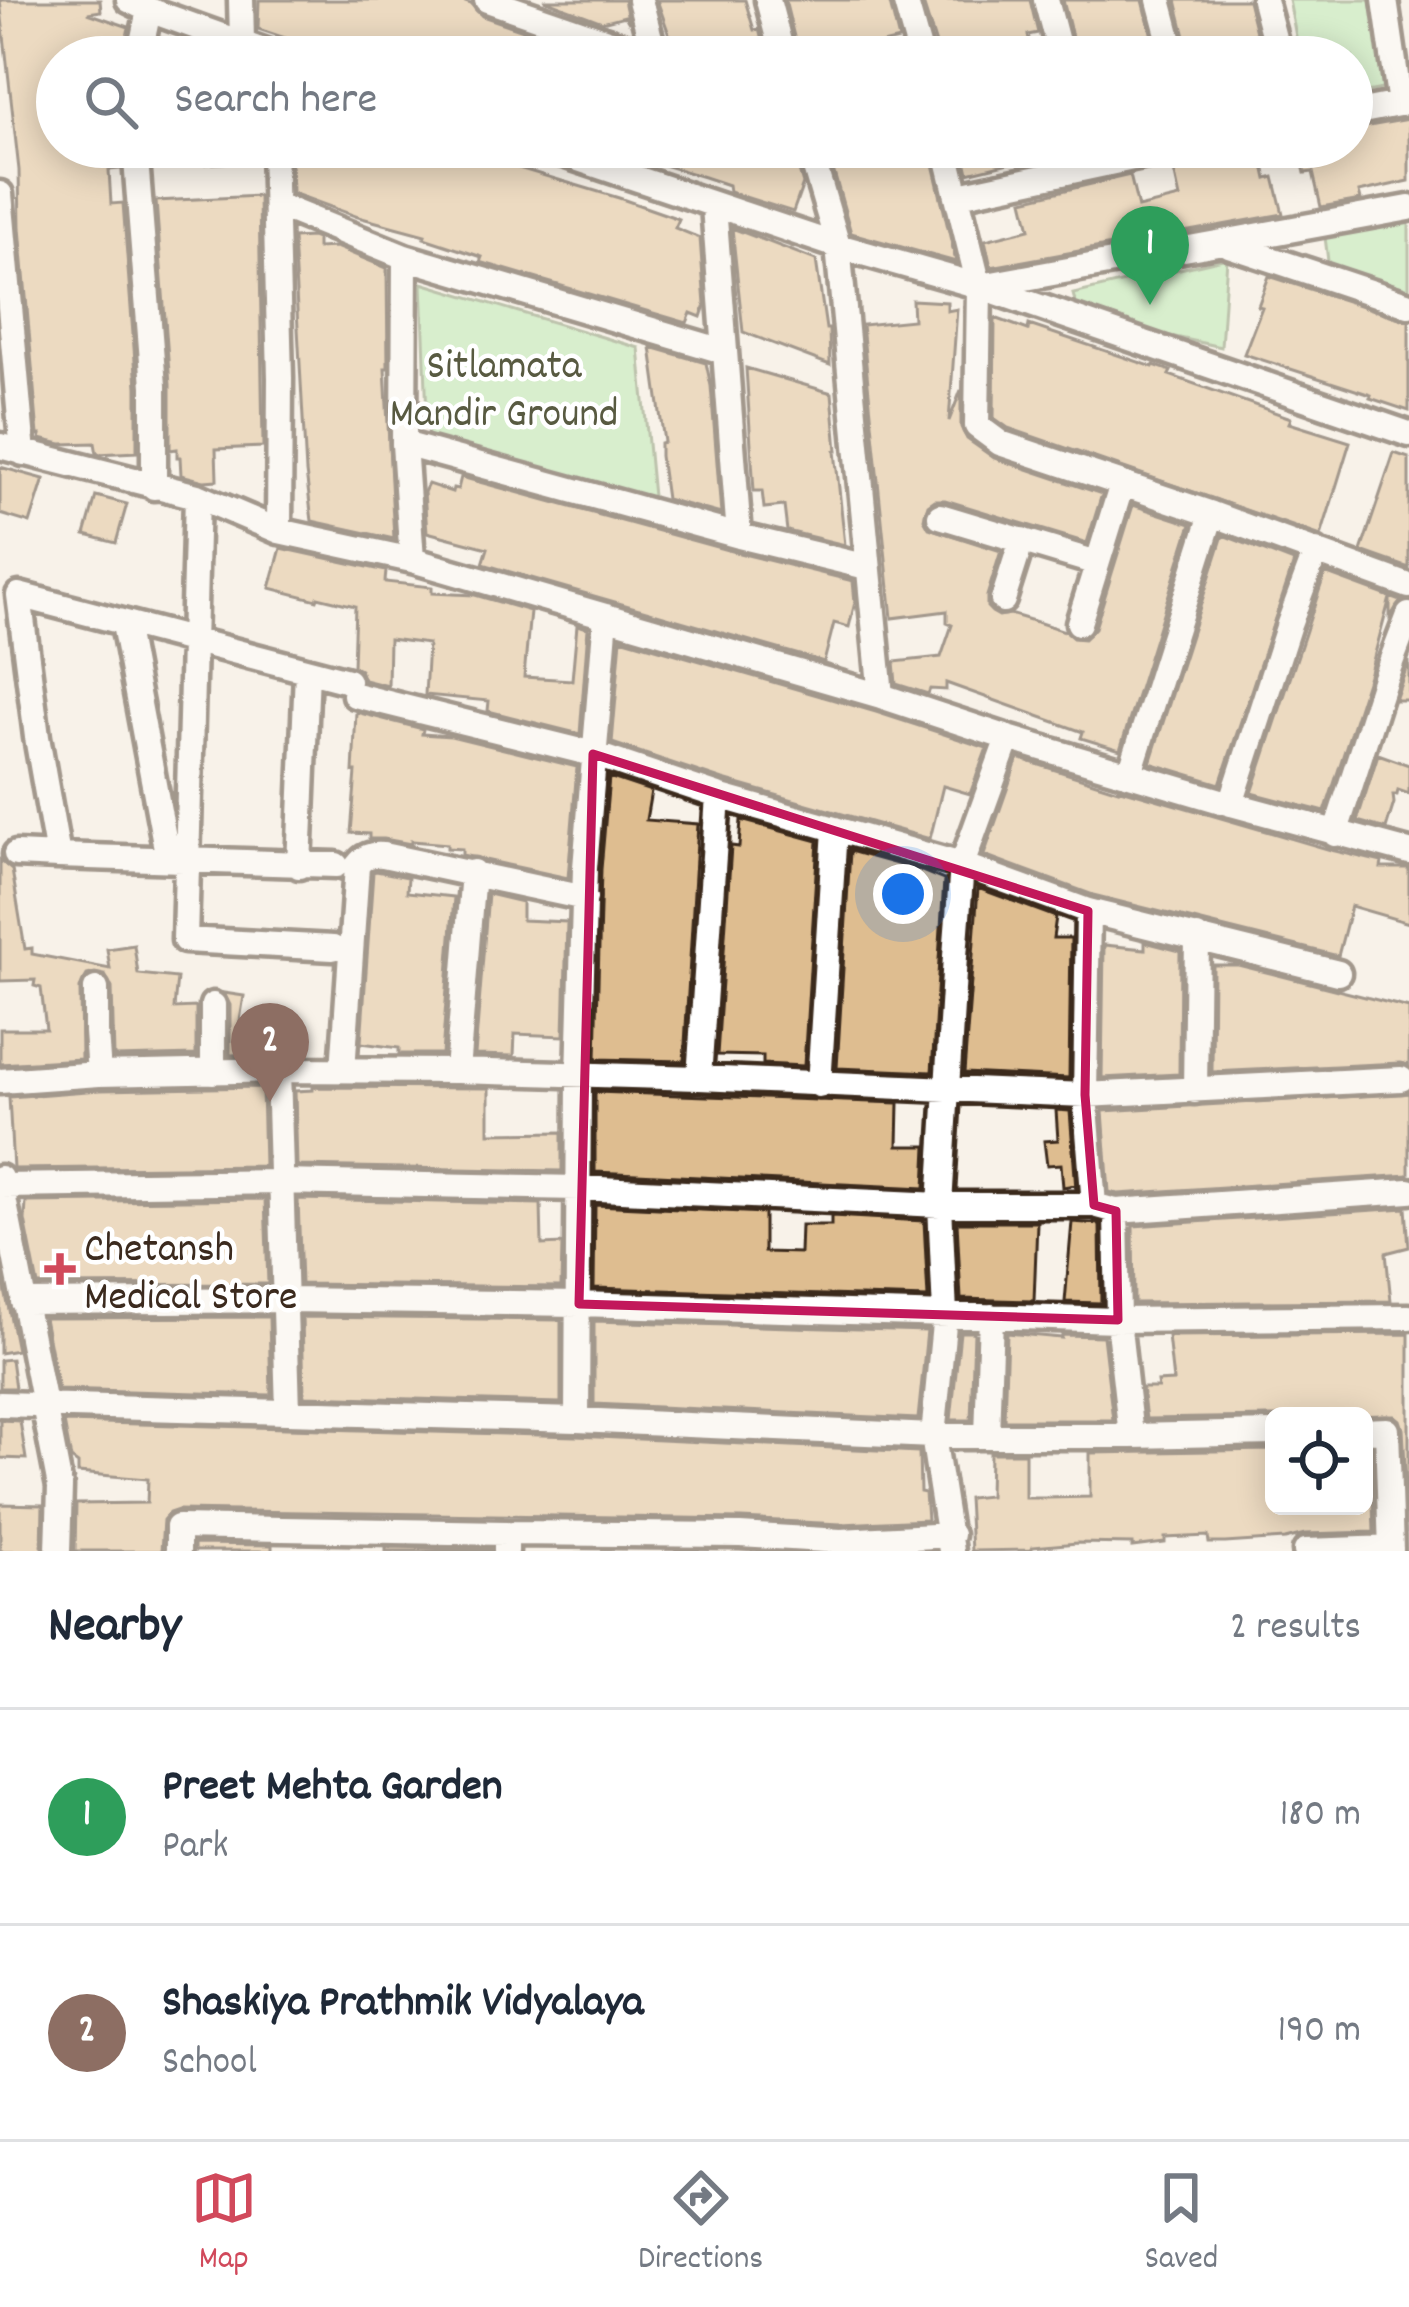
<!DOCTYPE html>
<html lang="en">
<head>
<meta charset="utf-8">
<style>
	:root { --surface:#fff; --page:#f2f2f3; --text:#1f2937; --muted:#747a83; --line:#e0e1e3; --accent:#d1495b }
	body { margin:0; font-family:Dekko,sans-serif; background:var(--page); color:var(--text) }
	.controls { position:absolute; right:36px; bottom:36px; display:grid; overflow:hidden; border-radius:18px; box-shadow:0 6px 30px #0003 }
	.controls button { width:108px; height:108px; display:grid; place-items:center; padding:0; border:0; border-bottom:3px solid var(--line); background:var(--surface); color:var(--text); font:60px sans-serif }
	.you { position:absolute; left:903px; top:894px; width:42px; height:42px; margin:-30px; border:9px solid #fff; border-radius:50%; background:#1a73e8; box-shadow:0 0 0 18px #1a73e833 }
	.badge { display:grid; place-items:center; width:78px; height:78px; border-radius:50%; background:var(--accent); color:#fff; font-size:39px; font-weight:700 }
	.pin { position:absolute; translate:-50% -99px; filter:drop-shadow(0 3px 6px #0008) }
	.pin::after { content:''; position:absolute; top:63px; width:42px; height:36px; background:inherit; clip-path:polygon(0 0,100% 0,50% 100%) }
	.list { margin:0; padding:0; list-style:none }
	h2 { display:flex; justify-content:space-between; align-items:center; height:156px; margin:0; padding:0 48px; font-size:51px }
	h2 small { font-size:39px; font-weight:400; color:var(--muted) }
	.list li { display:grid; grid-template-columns:78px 1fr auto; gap:36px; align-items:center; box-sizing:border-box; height:216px; padding:0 48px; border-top:3px solid var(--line) }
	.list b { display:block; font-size:45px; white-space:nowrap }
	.list p { margin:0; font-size:39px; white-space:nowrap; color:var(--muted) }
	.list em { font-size:39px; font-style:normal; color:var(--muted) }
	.icon { flex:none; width:66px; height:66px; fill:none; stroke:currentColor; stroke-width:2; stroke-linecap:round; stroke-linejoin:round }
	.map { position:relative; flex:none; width:1409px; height:1551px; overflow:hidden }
	.search { position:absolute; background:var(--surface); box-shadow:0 6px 30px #0003; left:36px; right:36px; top:36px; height:132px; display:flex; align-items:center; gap:30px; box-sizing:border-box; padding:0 42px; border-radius:66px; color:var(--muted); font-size:45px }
	.sheet { height:588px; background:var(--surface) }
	nav { display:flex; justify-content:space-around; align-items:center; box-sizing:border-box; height:168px; border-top:3px solid var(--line); background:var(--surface); font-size:33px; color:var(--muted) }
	nav a { display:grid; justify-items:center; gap:6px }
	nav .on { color:var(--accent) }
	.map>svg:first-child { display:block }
</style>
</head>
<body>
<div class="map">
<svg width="1409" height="1551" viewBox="0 0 1409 1551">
	<rect width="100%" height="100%" fill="#f8f2e9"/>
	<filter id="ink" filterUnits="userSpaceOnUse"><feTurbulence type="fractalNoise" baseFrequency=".00833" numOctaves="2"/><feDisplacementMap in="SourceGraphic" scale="24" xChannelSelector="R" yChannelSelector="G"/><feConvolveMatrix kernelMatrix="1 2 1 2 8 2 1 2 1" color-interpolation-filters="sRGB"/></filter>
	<g filter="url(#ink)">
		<path fill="#b1e8aa" stroke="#768964" stroke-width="3" d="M1289,0H1370L1387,88L1352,95V57H1300Z
			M1409,220V291L1329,269L1324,229Z
			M1227,258L1221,347L1079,316L1073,294Z
			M422,283L639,348L654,507L428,443Z"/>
		<path fill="#debd90" stroke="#3b2a1e" stroke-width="3" d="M0,0H100L101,11L88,13L129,27L123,57H57L55,61L57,147H119L120,169L109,170L111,204L123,203L137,387V452L97,454L95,443L61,444L40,439L41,435H38L20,228L19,170Z
			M259,0H460L471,4L482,16L597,55L342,57L258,29Z
			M544,0H624L629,23L625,16L602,22Z
			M657,0H745L754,30L759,29L766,57H677Z
			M785,0H889L899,40L850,52L852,57H799Z
			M922,0H1030L1038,33L1028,35L1033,57H940Z
			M1063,0H1143L1157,57H1077Z
			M1176,0H1248L1262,57H1190Z
			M160,38L213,53L212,57H156Z
			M1409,119V181L1359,192L1361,200L1321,207L1313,172L1305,173L1299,147H1352V129Z
			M158,147H233L234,162L159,167Z
			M294,147H467L496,157L495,161L619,198L679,219L675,228L700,238L705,305L701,317L691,313L687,323L480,262L482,257L424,238L425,235L358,217L292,193L291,158Z
			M621,147H787L783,160L795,157L803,184L793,212L729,192L728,185L704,177L620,152Z
			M831,147H929L956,262L851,233L827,148Z
			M962,147H1105L1022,165L1021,160L968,173Z
			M1236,147H1260L1267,179L1274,177L1283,214L991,267L985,240L1030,229L1023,200L1130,175L1138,208L1180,198L1173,166L1194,160L1200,151V155Z
			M259,196L263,447L216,449L217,480L204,481L181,475L180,457H177V449L170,450V385L156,201Z
			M732,228L816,260L826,329H829L830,365L743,332Z
			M312,237L317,239V248L336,247L387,268L388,368H385L394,539L312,521L306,472L293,238Z
			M1269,276L1409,321V411L1370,398L1371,395L1244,354L1262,307L1258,306Z
			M912,300L947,302V311L957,309L949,421L961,390V427L967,439L994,458L1102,494L1087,543L945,500H935L928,505L924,519L929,528L1001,551L987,596V607L992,612L999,616L1010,614L1037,622L1065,631L1073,638L1084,639L1095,628L1133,505L1191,524L1120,750L1081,738L1083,732L946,683V690L930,689L928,694L896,684L894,662L941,657L952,625L947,623V611L892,618L862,325L913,320Z
			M995,318L1028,330L1029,325L1153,367L1154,365L1171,371L1169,375L1291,418L1289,423L1350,442L1321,536L1008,428L994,418Z
			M651,347L706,363L711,386L721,514L666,499L660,456V443L664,442Z
			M746,368L832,393L837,451H835L845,545L787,531L784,506L764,508L762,491H754Z
			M1394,453L1409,458V568L1361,551Z
			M0,467L44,479L30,523L0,514Z
			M461,477L735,552L853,581L855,602L849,627L834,623L824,662L483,564L488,548L427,532L424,492L428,484L452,492L453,488L458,489Z
			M96,496L127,504L116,543L85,535Z
			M1223,535L1294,562L1220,784L1150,763Z
			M281,548L386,571L385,582L432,587V593L475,595L530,611L524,677L572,680L577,625L588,628L580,734L488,711L489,701L425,695L428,644L389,639L388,686L364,680L360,670L353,666L355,606L318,597L317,600L270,588Z
			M1325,573L1401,601L1390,617V598L1370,672L1325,812L1252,793Z
			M621,638L876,712L987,748L970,794L943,786L930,839L723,780L612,743Z
			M1409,661V700H1395L1401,683Z
			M356,712L423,729L422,734L451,736L577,767L568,878L462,855V849L447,848V844L411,841V844L384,839H369V834L351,833L356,772H353Z
			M1378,754L1409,765V794L1398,790L1397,795H1393L1394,803L1386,829L1357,821Z
			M1018,758L1118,790V788L1331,850L1382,862L1381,868H1409V923L1351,906L1338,956L1093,895L984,855Z
			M609,777L651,791L646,820L698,824L684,1061L596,1059L601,869Z
			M741,820L818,841L804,1066L763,1064V1056L717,1055L731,846L739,847Z
			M850,851L922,871L944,880L932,1072L837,1068Z
			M0,860L12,870L25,949L32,948V954L110,969L107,949L134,945L138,974L177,978L174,1008L196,1007V1055L114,1057L112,988L105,975L95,973L87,975L80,988L81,1059L0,1064V1029H46L41,988L34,986L35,980L0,981Z
			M376,871L408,877L407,892L454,897L442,1054H399V1048L361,1043L373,872Z
			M978,888L1056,917L1053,938H1071L1069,1078L964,1073Z
			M488,894L522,902V920L567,922L564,1036L515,1034L514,1056L475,1055Z
			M1145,942L1180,951L1179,1074L1102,1078L1104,945L1145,949Z
			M1213,965H1238L1409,1008V1065L1400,1063L1212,1072Z
			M224,993L244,996L237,1039L258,1042L256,1054L230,1055V1005Z
			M262,1087L264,1166L13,1169L9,1097L100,1090Z
			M313,1087L489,1088V1133L562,1132V1171L297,1166L295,1091L313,1090Z
			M595,1092L899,1103L898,1146H927L925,1188L595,1172Z
			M1409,1093V1175L1118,1194L1109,1192L1103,1111Z
			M1056,1110L1070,1111L1076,1189L1075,1185L1063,1187L1061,1164L1047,1165L1044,1141L1058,1140Z
			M265,1199L268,1284L38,1285L25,1220L26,1202Z
			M298,1199L541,1204L542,1245L562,1244L561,1287L301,1284Z
			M595,1205L764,1213V1252L800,1253L801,1225H831V1216L924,1221L928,1298L594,1288Z
			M1406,1208L1409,1247L1386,1253L1391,1301L1134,1303L1133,1226Z
			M957,1222H1037L1034,1301L961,1299Z
			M1072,1222L1100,1224L1101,1303L1065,1302Z
			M0,1265L17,1350L0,1353Z
			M269,1317L271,1395L58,1389L44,1318Z
			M302,1317L561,1320V1403L304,1396Z
			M594,1321L927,1331L918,1419L594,1404Z
			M960,1332H974L971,1420H951Z
			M1007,1333L1062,1338V1335L1103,1336L1113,1420H1004Z
			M1409,1334V1534L1403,1429L1400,1420L1394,1415L1146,1419L1142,1388H1158L1157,1382L1173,1381L1168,1336Z
			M11,1359L15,1388H0V1360Z
			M0,1420L20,1421L26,1459L0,1458Z
			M64,1422L576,1436L919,1452L920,1492L925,1493L927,1520L841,1524L741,1519L178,1510L169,1513L163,1520L161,1551H75L76,1504L147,1503L148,1479L78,1473V1464L71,1459Z
			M1364,1447H1371L1374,1532L1305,1534L1285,1539L1225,1543H1209L1208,1536L1165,1538V1543L1132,1547V1544L1077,1543L1032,1547V1550L971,1551L968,1498L989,1496L990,1453H1025V1498H1047L1090,1497V1453L1274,1450V1506H1364Z
			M0,1504L43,1505L42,1551H0Z
			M194,1544L272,1545V1551H194Z
			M386,1547L490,1549V1551H386Z"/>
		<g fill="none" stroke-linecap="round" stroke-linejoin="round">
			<g stroke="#3b2a1e" stroke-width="33">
				<path id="minor" d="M129,0L149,10L280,57
					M241,0L242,41
					M487,0L654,57
					M640,0L655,57
					M768,0L783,57
					M905,0L921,57
					M1046,0L1061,57
					M1159,0L1174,57
					M1264,0L1279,57
					M1385,0L1400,104
					M139,57L149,10
					M1352,113L1409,102
					M135,147L154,386V487
					M274,147L280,378L279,531
					M543,147L838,246L979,286L1409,434
					M809,147L838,246L881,696
					M945,147L979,286L977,426L1000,443L1212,514L1409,586
					M0,194L23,453
					M959,195L1184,147
					M277,205L405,257L723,351
					M714,206L739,536
					M1229,245L1409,305
					M405,257L404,444L412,560
					M981,286L1409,208
					M404,444L739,536L867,567
					M0,446L197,496L279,531L412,560L881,696L1008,738L1231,804L1409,852
					M197,496L185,940L333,948
					M940,516L1097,563
					M1003,600L1022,540
					M1079,623L1122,484
					M124,624L168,859
					M355,695L593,754L718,796L962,865L1088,911L1338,973
					M1130,773L1212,514
					M1231,804L1289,624L1316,551
					M1335,834L1385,678L1409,615
					M16,854L58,856
					M336,865L58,856L37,737L19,595L348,681
					M299,866L307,671
					M1088,911L1085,1095L1094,1205
					M96,989V1032L99,1074
					M213,1005V1072
					M278,1070L288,1411
					M343,1070L357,866C364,856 371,854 383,855L585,898
					M457,1071L473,872
					M699,1078L718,796
					M0,1081L99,1074L278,1070L457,1071L699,1078L1085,1095L1401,1079
					M819,1085L835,829
					M1195,1091L1197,937
					M0,1178L60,1487L58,1551
					M1,1186L281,1182L578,1188L940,1205H1094L1116,1211L1409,1191
					M1116,1211L1118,1320L1131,1436
					M23,1302L286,1300L579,1304L1118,1320L1409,1317
					M0,1404L577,1420L933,1436H1131L1274,1433
					M577,1420L579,1077L585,868L606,616
					M1364,1431L1387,1430L1391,1551
					M987,1436L991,1316
					M506,1533L740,1535L841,1541L951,1535
					M178,1551V1527L506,1533V1551
					M951,1551L933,1436L945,1314L940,1205L955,956L962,865L1008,738
					M1306,1551L1391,1548"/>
			</g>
			<use href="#minor" stroke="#fff" stroke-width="24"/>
		</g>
	</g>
	<path d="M0 0H1409V1551H0ZM593,754L1088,911L1085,1095L1094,1205L1116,1211L1118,1320L579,1304Z" fill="#f8f2e9" fill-opacity=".55" fill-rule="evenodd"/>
	<path fill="none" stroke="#c2185b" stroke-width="9" stroke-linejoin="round" d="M593,754L1088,911L1085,1095L1094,1205L1116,1211L1118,1320L579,1304Z"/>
	<path fill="#d1495b" stroke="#fff" stroke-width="4.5" d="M54 1251h12v12h12v12h-12v12h-12v-12h-12v-12h12z"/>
	<g text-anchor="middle" stroke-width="9" stroke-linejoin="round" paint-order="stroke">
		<g font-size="42" fill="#585a41" stroke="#fff">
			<text x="504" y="377">Sitlamata<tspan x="504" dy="48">Mandir Ground</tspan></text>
		</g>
		<g font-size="42" fill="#3b2a1e" stroke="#fff" text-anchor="start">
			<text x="84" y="1260">Chetansh<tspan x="84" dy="48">Medical Store</tspan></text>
		</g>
	</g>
</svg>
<div class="controls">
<button><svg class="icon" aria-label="locate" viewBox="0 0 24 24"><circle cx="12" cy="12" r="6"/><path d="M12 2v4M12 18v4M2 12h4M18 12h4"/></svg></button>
</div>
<div class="you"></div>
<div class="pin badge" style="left:1150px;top:305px;background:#2e9e5b">1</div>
<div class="pin badge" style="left:270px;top:1102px;background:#8d6e63">2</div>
<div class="search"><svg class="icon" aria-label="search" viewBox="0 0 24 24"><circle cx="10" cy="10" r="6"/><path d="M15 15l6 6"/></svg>Search here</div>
</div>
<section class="sheet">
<h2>Nearby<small>2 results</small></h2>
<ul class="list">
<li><span class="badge" style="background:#2e9e5b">1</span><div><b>Preet Mehta Garden</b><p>Park</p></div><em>180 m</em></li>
<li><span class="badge" style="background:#8d6e63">2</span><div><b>Shaskiya Prathmik Vidyalaya</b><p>School</p></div><em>190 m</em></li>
</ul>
</section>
<nav>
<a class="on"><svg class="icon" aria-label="map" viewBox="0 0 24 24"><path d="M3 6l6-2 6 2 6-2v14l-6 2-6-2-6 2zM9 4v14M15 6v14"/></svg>Map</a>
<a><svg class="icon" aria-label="directions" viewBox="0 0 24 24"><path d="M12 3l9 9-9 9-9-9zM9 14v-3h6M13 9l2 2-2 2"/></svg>Directions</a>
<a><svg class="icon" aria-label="saved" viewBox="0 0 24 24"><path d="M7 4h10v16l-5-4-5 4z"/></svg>Saved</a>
</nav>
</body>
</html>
